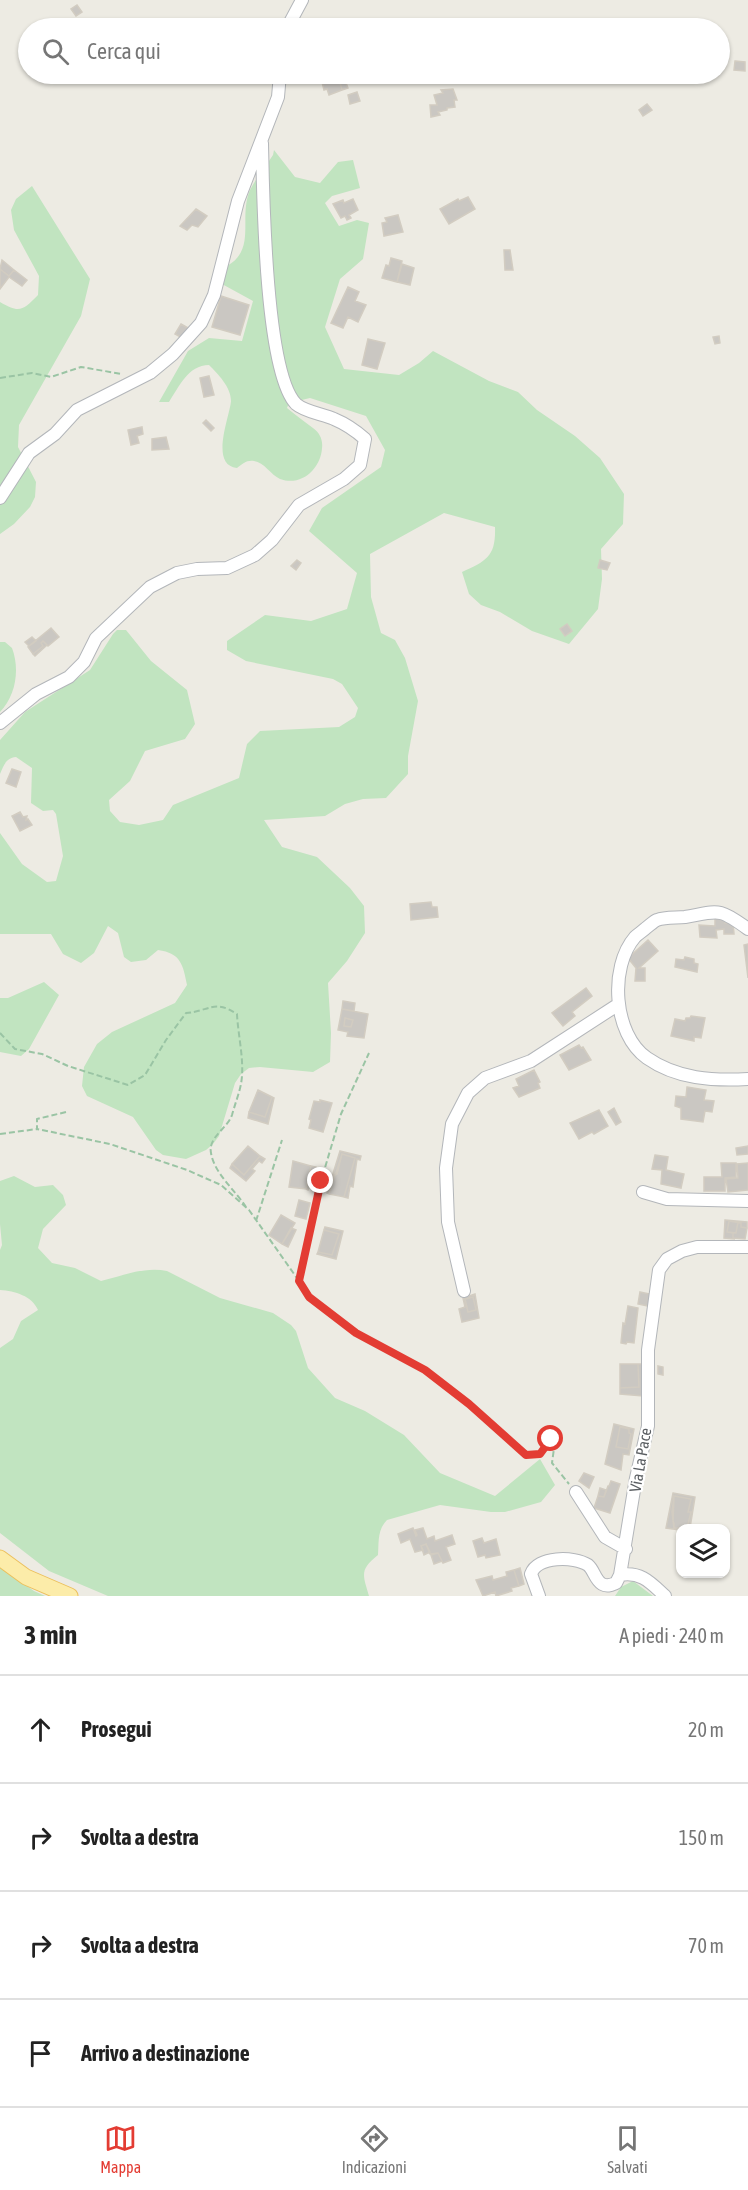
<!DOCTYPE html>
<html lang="it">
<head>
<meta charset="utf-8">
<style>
	:root { --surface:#fff; --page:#f2f2f2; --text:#222; --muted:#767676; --line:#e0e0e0; --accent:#e33c33 }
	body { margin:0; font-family:"Asap Condensed",sans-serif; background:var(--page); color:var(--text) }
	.controls { position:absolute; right:18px; bottom:18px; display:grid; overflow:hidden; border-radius:12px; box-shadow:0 2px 4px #0004 }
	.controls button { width:54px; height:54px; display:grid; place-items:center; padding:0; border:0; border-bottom:2px solid var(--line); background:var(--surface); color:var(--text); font:30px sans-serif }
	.stop { position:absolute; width:18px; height:18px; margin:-14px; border:4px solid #e33c33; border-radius:50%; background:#fff }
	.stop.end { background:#e33c33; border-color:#fff; box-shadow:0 2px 6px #0008 }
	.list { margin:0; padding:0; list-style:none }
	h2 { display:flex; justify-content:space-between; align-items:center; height:78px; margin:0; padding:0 24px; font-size:26px }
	h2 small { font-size:20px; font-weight:400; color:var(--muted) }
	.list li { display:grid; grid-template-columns:39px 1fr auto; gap:18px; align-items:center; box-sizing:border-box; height:108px; padding:0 24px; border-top:2px solid var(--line) }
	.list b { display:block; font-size:22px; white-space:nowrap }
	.list em { font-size:20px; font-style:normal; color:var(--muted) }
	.icon { flex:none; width:33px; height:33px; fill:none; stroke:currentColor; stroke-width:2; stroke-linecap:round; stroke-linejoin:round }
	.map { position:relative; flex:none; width:748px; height:1596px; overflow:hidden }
	.search { position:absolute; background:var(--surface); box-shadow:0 2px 4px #0004; left:18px; right:18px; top:18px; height:66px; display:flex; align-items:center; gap:15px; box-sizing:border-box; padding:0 21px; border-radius:33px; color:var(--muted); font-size:22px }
	.sheet { height:510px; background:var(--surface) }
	nav { display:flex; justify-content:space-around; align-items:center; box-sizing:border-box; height:84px; border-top:2px solid var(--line); background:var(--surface); font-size:16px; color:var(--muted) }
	nav a { display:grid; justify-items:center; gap:3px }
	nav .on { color:var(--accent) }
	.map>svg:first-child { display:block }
</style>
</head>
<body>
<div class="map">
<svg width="748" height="1596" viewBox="0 0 748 1596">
	<rect width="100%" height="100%" fill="#edebe3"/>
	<path fill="#c1e4c0" d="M274,150L295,177L320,183L338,162L353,160L360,188L332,196L325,203L339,226L357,220L369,223L363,259L340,279L325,327L344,369L399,375L419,363L433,351L489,381L518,392L537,410L575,436L600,458L624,494L623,524L601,549L602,579L598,609L569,644L532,631L500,612L481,605L469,594L462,572C487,561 496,556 495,527L444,513L370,554L371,597L381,633L395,640L405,658L418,701L408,756V774L386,798L363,799L345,804L325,816L264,820L282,847L317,857L350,888L364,906L365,933L347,961L328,983L331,1033L330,1062L313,1072L260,1067L249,1068L241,1074L235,1083L219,1136L213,1144L206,1150L186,1159L163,1155L156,1150L133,1117L87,1096L82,1086L84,1067L97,1044L112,1032L175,1003L187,985C183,965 181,953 158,950L146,960L131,962L124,957L118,933L108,926L94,953L81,963L63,954L51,934H0V833L22,864L47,882L56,881L63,856L56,814L53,810L43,811L31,803L32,768L16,757C6,758 4,765 0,774V740L25,712L90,670L113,634L117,630H126L151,661L187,690L195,724L185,739L145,751L130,781L109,800L110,811L120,822L139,825L163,820L173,805L239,778L247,744L260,731L339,727L355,717L358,708L342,684L333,679L246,661L227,650V641L265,615L311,621L347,609L357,573L309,531L322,508L381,467L385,450L366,416L310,398L289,403L287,408C295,415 304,421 313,428C320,433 323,440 322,448C321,468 302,487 280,479C271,475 264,462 254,461C246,460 243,464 237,468C209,465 230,416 231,401C231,387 218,374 209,365C188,365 179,387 169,402H159L188,351L209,338L242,341L253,301L222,284L227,266C257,249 238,218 250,190C256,178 266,166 273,155Z
		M32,186L90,279L81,316L19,425L18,447L36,482L35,497L30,507L14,524L0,534V302C20,314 23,310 38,295L39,276L14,230L11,210L16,199Z
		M0,642H5L12,648C20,669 16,696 0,712Z
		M44,982L59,995L29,1049L21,1056L0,1052V998H8Z
		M14,1176L35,1187L53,1185L63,1195L66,1205L43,1229L38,1248L52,1263L75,1268L101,1281C122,1276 145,1266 167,1271L220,1298L273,1313L291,1325L296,1331L308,1368L335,1398L365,1411L404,1435L440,1473L495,1496L540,1459L555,1485L541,1502L505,1512H491L440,1505L387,1520C377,1530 379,1543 378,1555C359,1570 363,1575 369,1596H108L49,1571L0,1533V1348L13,1339L21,1321L38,1310C32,1296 15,1291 0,1290V1250L2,1245L0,1224V1181Z
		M0,1567L34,1591L45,1596H0Z
		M633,1581L653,1596H615L621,1587Z"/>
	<path fill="#cac7c2" stroke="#d2ccc1" stroke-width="1.5" fill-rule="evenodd" d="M77,5L82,12L76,16L71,9Z
		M735,61L745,62V71L734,70Z
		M338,74L343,75L348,88L342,90Z
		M338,74L342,90L329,95L327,89L324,90L321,78Z
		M453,89L457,100H454L455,107L447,108V110L438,112L440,115L431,117L430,105H437L434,95L443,93L441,90Z
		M357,92L360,101L350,104L348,95Z
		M647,104L652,110L643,116L639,110Z
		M468,197L475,209L449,224L440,209L458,199L459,201Z
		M353,199L358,210L349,215L351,218L347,220L345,216L341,218L333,204L343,200L344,203Z
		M196,209L207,216L198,227L192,225L187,230L180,226Z
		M398,215L403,232L384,236L382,223L387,222L385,218Z
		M504,250H510L513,270H505Z
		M391,258L402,261L397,282L382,278L386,265L389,266Z
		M2,260L14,270L9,276L0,269Z
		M402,264L414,268L410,285L397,282Z
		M0,269L9,276L14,270L27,280L22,286L9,277L0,289Z
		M348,287L359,292L355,301L366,305L358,322L348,317L343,328L331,323Z
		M221,296L249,305L240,335L212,327Z
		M181,324L190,329L184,339L175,334Z
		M719,336L720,343L715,344L713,337Z
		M368,339L385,343L377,369L362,365Z
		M209,376L214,395L204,397L200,378Z
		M206,420L214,428L211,431L203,423Z
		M142,427L143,434L137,436L139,443L131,445L128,430Z
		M166,437L169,449L152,450V439Z
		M297,560L301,563L296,570L291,566Z
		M600,560L610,563L607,570L598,568Z
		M567,624L572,631L565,636L560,629Z
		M51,628L59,637L48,646L43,641L41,643L43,646L33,654L28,647Z
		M32,637L36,641L29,646L25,642Z
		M43,641L47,645L35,656L33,654L43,646L41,643Z
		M12,769L21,772L16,787L6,783Z
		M20,812L23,817L27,816L26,820L28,819L32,825L20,831L12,816Z
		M431,902L432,907H437L438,917L411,920L410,904Z
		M725,918V923H733L734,934H724V929L716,930L717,938L700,937L699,925L715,926V919Z
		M648,940L658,951L639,968H645V981H635L636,968L628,958Z
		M748,944V978L744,945Z
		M685,957L694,959V963L698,964L697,972L675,967L676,959L684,960Z
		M586,988L592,996L572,1012L575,1016L563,1026L552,1013Z
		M343,1001L355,1003L354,1011L342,1009Z
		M342,1009L368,1014L364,1038L347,1036L348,1032L338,1030ZM345,1018L353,1020L351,1027L344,1026Z
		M691,1016L705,1018L701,1038L694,1037V1041L671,1036L675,1019L685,1021L686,1018H690Z
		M345,1018L353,1020L351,1027L344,1026Z
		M579,1045L581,1048L583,1047L591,1060L569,1070L560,1055Z
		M534,1070L540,1082L538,1083L540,1088L519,1097L513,1088L519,1086L516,1079Z
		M687,1087L706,1090L704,1100L714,1101L712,1112L705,1111L703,1122L681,1119V1108L675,1106L676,1096L686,1097Z
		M258,1090L272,1097L265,1117L249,1112Z
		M272,1097L274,1098L268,1124L248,1118L249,1112L265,1117Z
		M320,1100L332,1103L323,1132L309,1128L311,1120L309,1119L314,1101L320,1102Z
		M614,1108L621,1122L616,1125L608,1112Z
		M599,1110L608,1126L594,1134L592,1132L579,1139L570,1123Z
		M248,1146L260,1156L244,1175L232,1164Z
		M748,1146V1154L737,1155L736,1148Z
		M340,1151L361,1156L360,1160L357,1159L353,1187L350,1186L348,1198L344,1197L355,1158L342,1154L337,1174L334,1173L329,1194L327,1193Z
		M342,1154L355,1158L344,1197L329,1194Z
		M655,1155L668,1157L666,1170L684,1174L681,1188L661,1184L662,1170L652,1169Z
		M260,1156L265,1159L262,1163L259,1161L252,1169L255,1171L246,1181L230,1168L232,1164L244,1175Z
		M293,1161L311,1166L306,1189L289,1187Z
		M721,1163H736V1177L725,1178V1191H704V1177H722Z
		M748,1163V1190L728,1192L726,1179L738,1178L737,1164Z
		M311,1166L316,1167L308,1190L306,1189Z
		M299,1200L310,1203L306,1219L295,1216Z
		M281,1215L295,1223L282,1244L269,1235Z
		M725,1220L747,1222V1228L741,1227V1223L729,1221L727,1232L733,1233V1238L735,1239L724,1238Z
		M729,1221L738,1222L736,1233L727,1232Z
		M738,1222L741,1223V1227L747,1228L745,1239L733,1238V1233H736Z
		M325,1227L343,1231L336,1259L317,1254L318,1252L332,1255L339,1234L324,1230Z
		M291,1228L296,1230L288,1247L282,1244Z
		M324,1230L339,1234L332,1255L318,1252Z
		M640,1292L650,1294L648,1306L638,1304Z
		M475,1294L479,1318L462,1322L459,1309L465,1307L463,1298ZM473,1297L476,1310L468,1312L465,1299Z
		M473,1297L476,1310L468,1312L465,1299Z
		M628,1306L638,1308L634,1343L627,1342L626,1344L621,1343L623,1323L625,1324Z
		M620,1364H638L639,1387L620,1388Z
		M638,1364H643V1396L620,1394V1388L639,1387Z
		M658,1366L663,1367V1375L658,1374Z
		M614,1424L634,1429L629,1455L623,1454L621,1470L605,1464ZM620,1427L629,1429V1433L631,1434L628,1449L616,1447Z
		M620,1427L629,1429V1433L631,1434L628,1449L616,1447Z
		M584,1473L594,1477L589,1488L579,1481Z
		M611,1481L620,1484L610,1513L594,1508L598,1496L604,1497L608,1486H609Z
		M600,1488L606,1490L604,1497L598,1496Z
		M673,1493L695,1497L690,1528H687L691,1512H688L691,1499L674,1496L673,1522L674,1523V1528L680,1530L666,1528Z
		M674,1496L691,1499L688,1512H691L687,1528H674L672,1512Z
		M413,1528L416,1536L417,1535L415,1530L423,1528L427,1539L434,1536L435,1541L452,1535L455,1544L446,1547L451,1560L443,1563L438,1553L430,1554L426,1544L421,1546L423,1550L415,1552L410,1539L401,1543L398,1534Z
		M482,1538L484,1543L496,1539L500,1555L486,1558L485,1555L478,1557L473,1541Z
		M426,1544L430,1552L424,1555L421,1546Z
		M438,1553L442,1561L434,1564L431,1555Z
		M520,1568L524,1584L519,1586L514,1570Z
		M514,1570L519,1586L511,1588L512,1591L496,1596L495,1592L483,1596L476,1580L492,1576L493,1580L507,1576L506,1572Z"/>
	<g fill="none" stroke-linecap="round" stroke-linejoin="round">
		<g stroke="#b3b6ba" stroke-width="14">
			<path id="minor" d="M287,28L302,0
				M0,498L29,453L55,434L77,410L150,373L173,354L201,323L214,295L238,201L278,97L280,74
				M0,723L36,694L69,677L84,662L96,638L150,587L177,573L197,569L227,568L255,555L272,540L299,505L344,479L360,465L365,439C355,430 346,424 334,419C323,414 305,412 296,404C265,372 263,193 262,143
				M748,929C718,907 719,911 685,917C676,918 665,917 657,920C654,921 649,926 646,928C643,931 638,934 635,937C609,967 613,1034 647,1058C677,1079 713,1081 748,1079
				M643,1192L667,1199L748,1201
				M464,1291L448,1222L446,1168L452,1124L468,1093L485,1078L531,1061L619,1004
				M576,1492L605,1537L626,1549
				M620,1575C641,1571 651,1583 665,1596
				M539,1596L531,1574C537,1556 574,1556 588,1565C594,1570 595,1580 602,1584C607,1587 611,1585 616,1583L620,1575L636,1478L648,1426V1350L659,1270L667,1259L682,1251L697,1247H748"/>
		</g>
		<g stroke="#ecc05d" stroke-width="17">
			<path id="major" d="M0,1558L26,1577L70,1596"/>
		</g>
		<path stroke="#9ac4a4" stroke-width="2" stroke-dasharray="6 3" stroke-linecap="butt" d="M0,378L32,373L51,377L81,367L122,374
			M0,1033L15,1049L42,1054L68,1066L128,1085L145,1075L166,1040L186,1013C210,1011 214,999 237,1014C238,1036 245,1062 241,1084C239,1094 235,1104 232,1115C227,1129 208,1137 211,1153C214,1173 235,1190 246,1207
			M66,1112L37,1119V1129L110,1144L187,1170L221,1185L249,1210L299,1281L309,1297L356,1333L425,1370L469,1404L526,1455L540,1454L551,1439L555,1441L552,1463L569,1484
			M0,1134L37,1129
			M256,1221L282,1140
			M299,1281L321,1181L341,1114L369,1053"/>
		<use href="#minor" stroke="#fff" stroke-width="12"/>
		<use href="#major" stroke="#fceca9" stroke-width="15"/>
	</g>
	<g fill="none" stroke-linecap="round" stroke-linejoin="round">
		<path stroke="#e33c33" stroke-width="8" d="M321,1181L299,1281L309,1297L356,1333L425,1370L469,1404L526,1455L540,1454L551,1439"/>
	</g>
	<g text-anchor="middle" stroke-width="4.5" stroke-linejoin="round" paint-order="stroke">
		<g font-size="16" fill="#5b5f63" stroke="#fff">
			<text transform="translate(640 1460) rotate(-80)" y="6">Via La Pace</text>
		</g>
	</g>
</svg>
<div class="controls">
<button><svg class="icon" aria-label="layers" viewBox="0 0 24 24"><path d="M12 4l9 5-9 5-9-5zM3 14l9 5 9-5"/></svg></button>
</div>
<div class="stop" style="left:551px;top:1439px"></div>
<div class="stop end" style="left:321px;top:1181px"></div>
<div class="search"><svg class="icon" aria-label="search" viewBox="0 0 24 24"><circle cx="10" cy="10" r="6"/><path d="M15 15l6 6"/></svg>Cerca qui</div>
</div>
<section class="sheet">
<h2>3 min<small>A piedi · 240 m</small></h2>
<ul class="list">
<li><svg class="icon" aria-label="ahead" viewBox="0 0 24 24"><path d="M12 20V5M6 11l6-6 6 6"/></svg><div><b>Prosegui</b></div><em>20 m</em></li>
<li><svg class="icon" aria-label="right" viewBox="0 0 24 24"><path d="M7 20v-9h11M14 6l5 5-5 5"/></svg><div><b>Svolta a destra</b></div><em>150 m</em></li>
<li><svg class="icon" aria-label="right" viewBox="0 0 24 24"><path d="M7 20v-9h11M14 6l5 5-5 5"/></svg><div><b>Svolta a destra</b></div><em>70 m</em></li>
<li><svg class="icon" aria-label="arrive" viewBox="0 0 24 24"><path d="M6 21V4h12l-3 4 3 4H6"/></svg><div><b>Arrivo a destinazione</b></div></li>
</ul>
</section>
<nav>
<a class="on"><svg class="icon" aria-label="map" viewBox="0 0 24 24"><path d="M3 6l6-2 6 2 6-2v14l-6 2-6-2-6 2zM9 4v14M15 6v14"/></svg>Mappa</a>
<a><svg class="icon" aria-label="directions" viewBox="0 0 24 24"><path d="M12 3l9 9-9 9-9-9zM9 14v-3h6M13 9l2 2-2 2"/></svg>Indicazioni</a>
<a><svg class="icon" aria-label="saved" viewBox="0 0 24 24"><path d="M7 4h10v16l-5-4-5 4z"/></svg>Salvati</a>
</nav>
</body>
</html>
